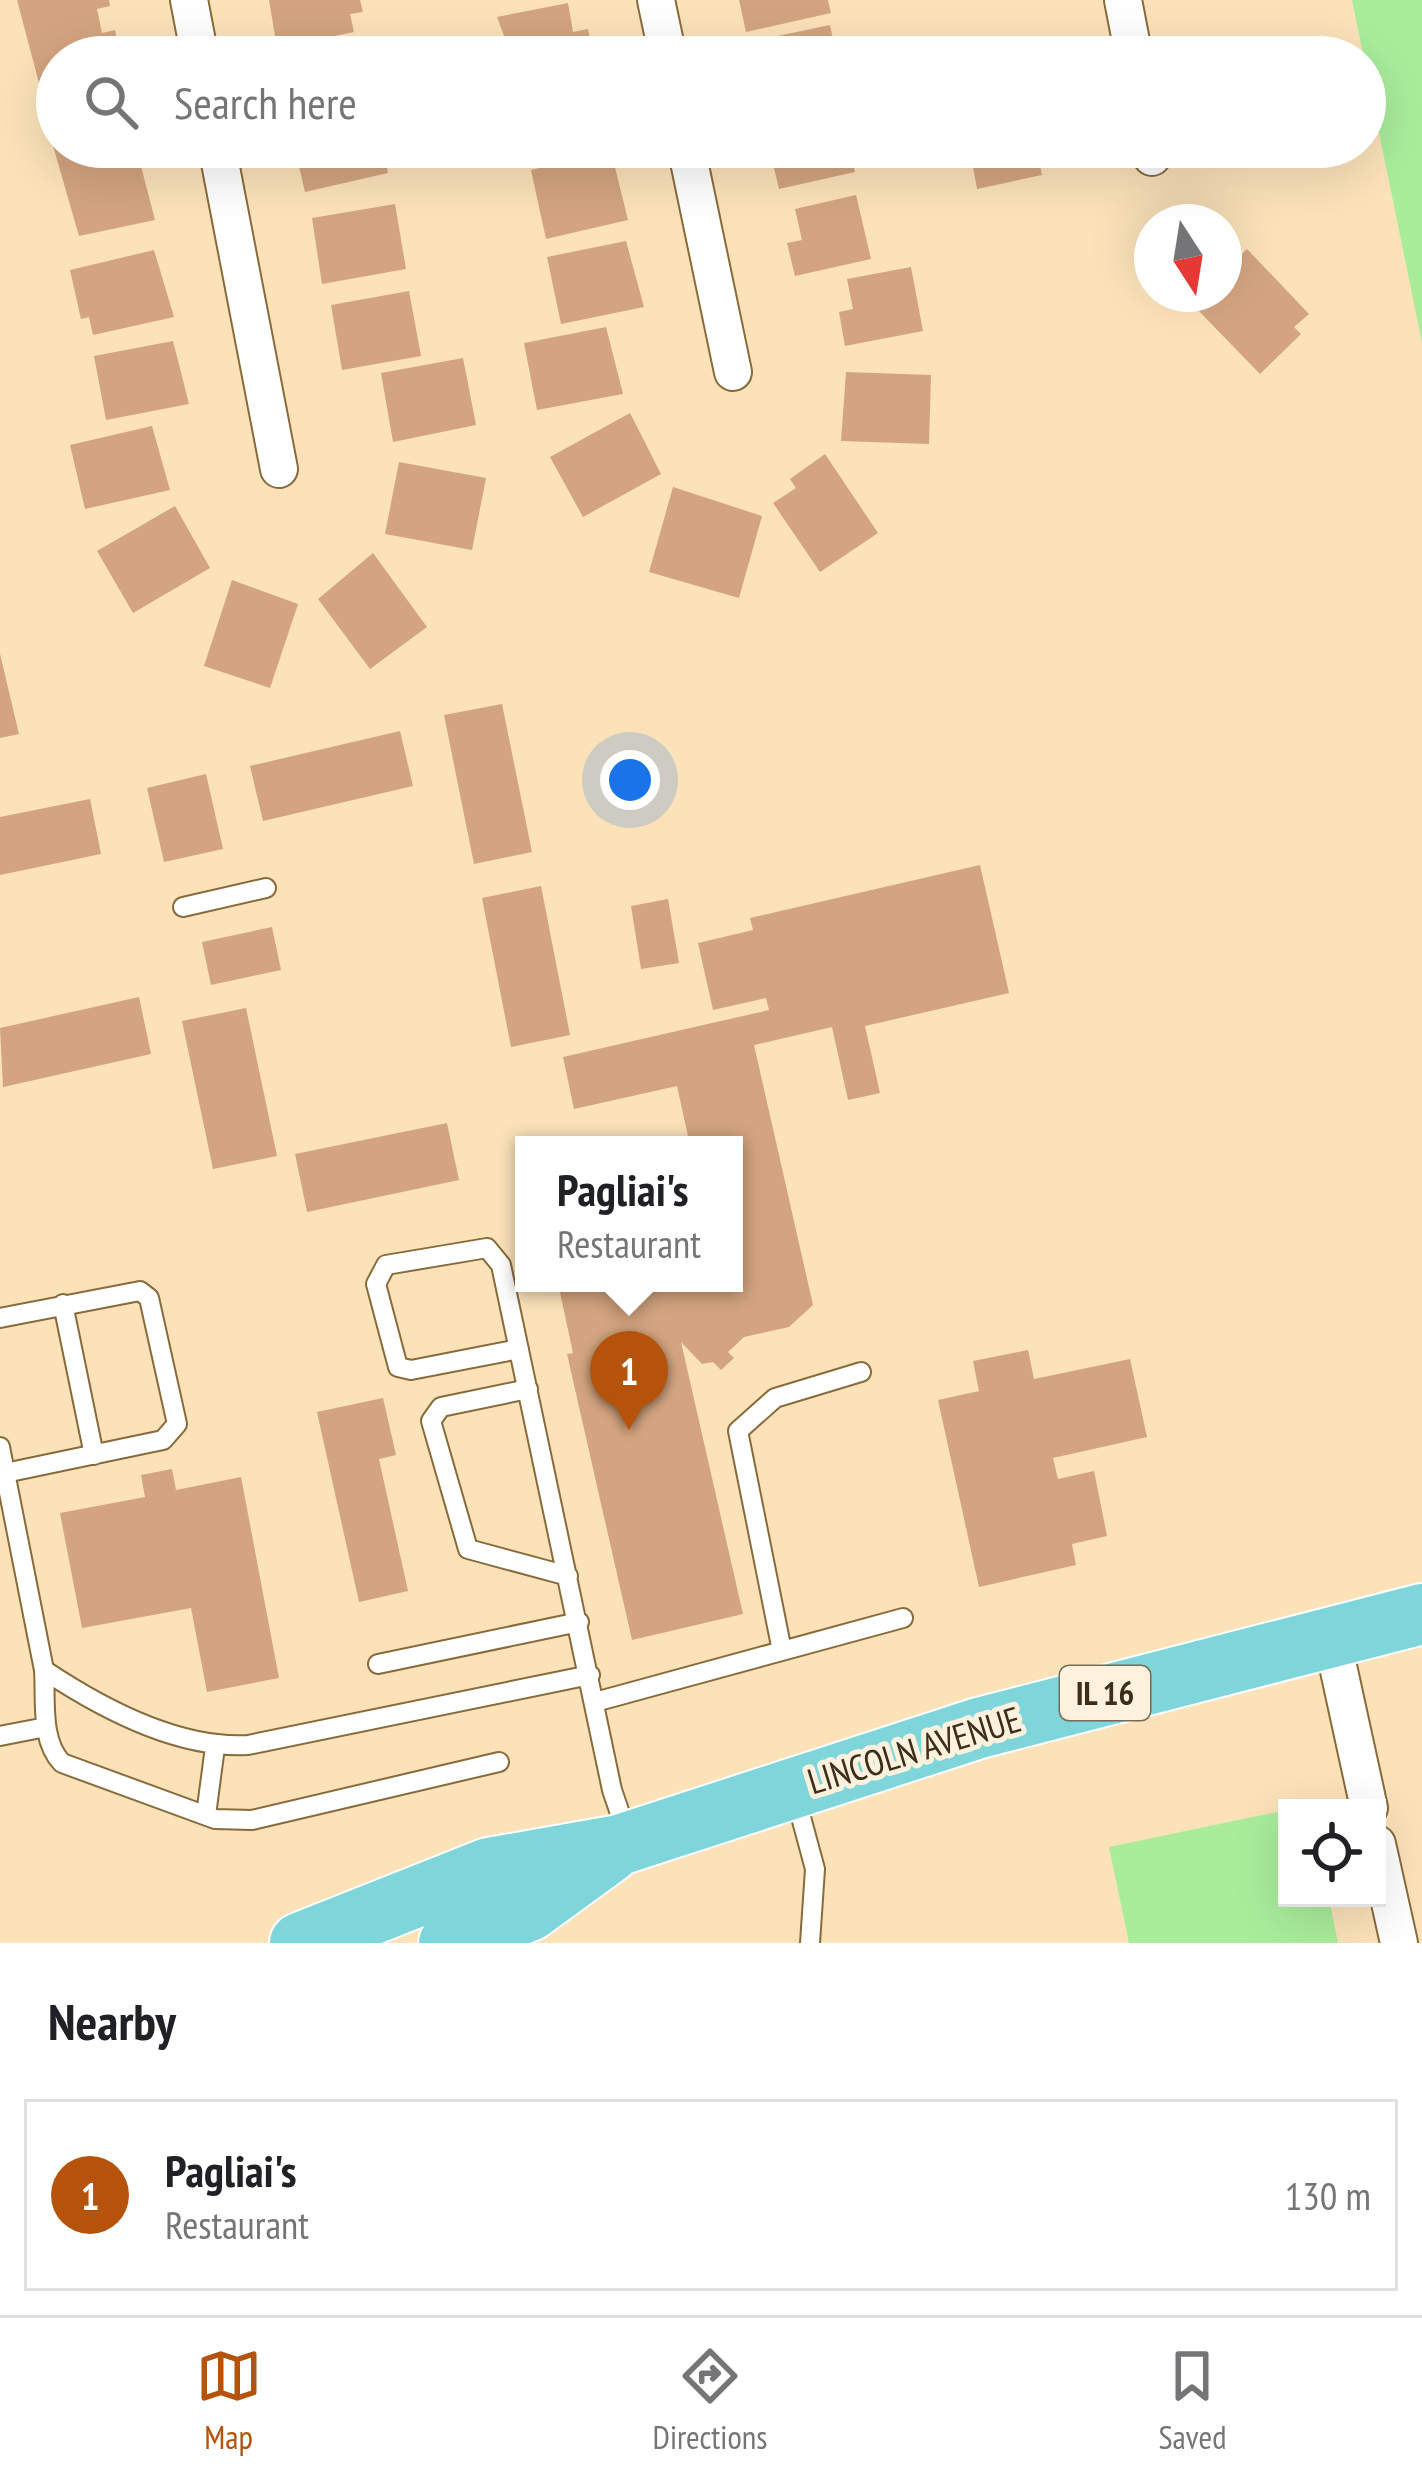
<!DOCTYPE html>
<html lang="en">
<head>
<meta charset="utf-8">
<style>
	:root { --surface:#fff; --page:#f6f6f6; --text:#202124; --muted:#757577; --line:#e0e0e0; --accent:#b45309 }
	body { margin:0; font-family:"PT Sans Narrow",sans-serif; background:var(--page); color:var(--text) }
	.controls { position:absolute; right:36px; bottom:36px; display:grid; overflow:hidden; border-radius:0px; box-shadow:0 12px 48px #0002 }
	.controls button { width:108px; height:108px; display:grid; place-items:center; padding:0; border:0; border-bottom:3px solid var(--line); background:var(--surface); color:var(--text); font:60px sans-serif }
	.compass { position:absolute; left:1134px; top:204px; width:108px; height:108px; border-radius:50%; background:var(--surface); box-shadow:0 12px 48px #0002; rotate:168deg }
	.you { position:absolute; left:630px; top:780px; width:42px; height:42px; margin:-30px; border:9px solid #fff; border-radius:50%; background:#1a73e8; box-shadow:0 0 0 18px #1a73e833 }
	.badge { display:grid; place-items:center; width:78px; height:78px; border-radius:50%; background:var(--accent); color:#fff; font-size:39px; font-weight:700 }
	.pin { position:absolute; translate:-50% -99px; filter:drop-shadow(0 3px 6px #0008) }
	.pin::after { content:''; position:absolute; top:63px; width:42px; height:36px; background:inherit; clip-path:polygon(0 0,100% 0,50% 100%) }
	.popup { position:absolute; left:515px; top:1136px; width:228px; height:156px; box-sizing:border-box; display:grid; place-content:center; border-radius:0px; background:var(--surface); filter:drop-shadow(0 3px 9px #0005); font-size:39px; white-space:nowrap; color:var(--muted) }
	.popup b { font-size:45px; color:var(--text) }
	.popup::after { content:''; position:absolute; left:50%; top:100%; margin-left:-24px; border:24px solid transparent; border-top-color:var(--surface) }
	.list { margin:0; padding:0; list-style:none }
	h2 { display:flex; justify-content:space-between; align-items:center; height:156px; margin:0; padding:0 48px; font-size:51px }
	h2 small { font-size:39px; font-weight:400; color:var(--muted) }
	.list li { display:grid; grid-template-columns:78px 1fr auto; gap:36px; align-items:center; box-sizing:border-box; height:192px; margin:0 24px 24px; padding:0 24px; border:3px solid var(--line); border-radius:0px }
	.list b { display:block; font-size:45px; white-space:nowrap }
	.list p { margin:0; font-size:39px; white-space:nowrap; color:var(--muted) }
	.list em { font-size:39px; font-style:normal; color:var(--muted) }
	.icon { flex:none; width:66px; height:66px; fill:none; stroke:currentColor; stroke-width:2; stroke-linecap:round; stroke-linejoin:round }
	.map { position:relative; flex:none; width:1422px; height:1943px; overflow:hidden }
	.search { position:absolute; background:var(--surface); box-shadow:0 12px 48px #0002; left:36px; right:36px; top:36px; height:132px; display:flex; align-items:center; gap:30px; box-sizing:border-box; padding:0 42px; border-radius:66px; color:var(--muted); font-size:45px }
	.sheet { height:372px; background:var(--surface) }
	nav { display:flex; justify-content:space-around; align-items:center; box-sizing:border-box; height:168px; border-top:3px solid var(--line); background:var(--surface); font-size:33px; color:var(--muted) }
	nav a { display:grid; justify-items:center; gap:6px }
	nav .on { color:var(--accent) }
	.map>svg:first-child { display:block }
</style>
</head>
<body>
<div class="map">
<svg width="1422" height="1943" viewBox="0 0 1422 1943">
	<rect width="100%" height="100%" fill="#fbe2b9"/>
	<path fill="#a9ed9b" d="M1352,0H1422V343Z
		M1287,1810V1898H1329L1338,1943H1129L1109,1847Z"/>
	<path fill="#d3a47f" d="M17,0H109L110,6L97,9L102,33L115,30L121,57H57V79L39,83Z
		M269,0H360L363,12L350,14L354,32L277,48Z
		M739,0H828L831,13L746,32Z
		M568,3L573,32L588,29L594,57H512L497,17Z
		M830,25L837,57H752L749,42Z
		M364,42L368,57H304L303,55Z
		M57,108V147H136L155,220L79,236L43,111Z
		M301,147H383L388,173L305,192L297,158L303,157Z
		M769,147H849L855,172L779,189Z
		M955,147H1036L1042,175L977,189L971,156L958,158Z
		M611,151L628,220L546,239L531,170Z
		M856,195L871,259L795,276L787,243L802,240L795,209Z
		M395,204L406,269L322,284L312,218Z
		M626,241L644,307L561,324L547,257Z
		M1247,249L1309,314L1294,327L1301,334L1260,374L1194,306L1208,294H1224V271Z
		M154,250L174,317L93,335L89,317L81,319L70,270Z
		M911,267L923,331L845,346L839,312L853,309L847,279Z
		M409,291L421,356L342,370L331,305Z
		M606,327L623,394L537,410L524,343Z
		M173,341L189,404L106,420L94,356Z
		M463,358L476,425L393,442L381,373Z
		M846,372L931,375L929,444L841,441Z
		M630,413L661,474L583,517L550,457Z
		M152,426L170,490L85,509L70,445Z
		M825,454L878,533L820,572L773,503L796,488L790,479Z
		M399,462L486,478L472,550L385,534Z
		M673,487L762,516L739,598L649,572Z
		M175,506L210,568L133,613L97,551Z
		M373,553L427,627L370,669L318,599Z
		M232,580L298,604L270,688L204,666Z
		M0,654L19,734L0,738Z
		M502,704L532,852L474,864L444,715Z
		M400,731L413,786L263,821L250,766Z
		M206,774L223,849L164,862L147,788Z
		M90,799L101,854L0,875V817Z
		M980,865L1009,993L865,1026L880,1093L848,1100L832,1027L754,1045L813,1305L789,1327L744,1337L728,1352L734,1358L721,1370L713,1362L702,1364L681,1342L743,1614L632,1640L567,1354L573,1353L558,1283H734V1145H690L677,1086L574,1109L563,1057L769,1010L766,998L713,1010L698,943L753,930L750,918Z
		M541,886L570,1035L511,1047L482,898Z
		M668,899L679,963L641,969L631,906Z
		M272,927L281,970L211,985L202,942Z
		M139,997L151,1054L3,1087L0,1028Z
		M246,1008L277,1156L213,1169L182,1021Z
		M447,1123L459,1180L307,1212L295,1154Z
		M1028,1350L1034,1379L1130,1359L1147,1437L1053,1458L1058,1479L1094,1471L1107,1536L1072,1544L1076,1565L979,1587L938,1400L979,1391L973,1361Z
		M383,1398L396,1455L379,1459L408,1591L359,1602L317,1412Z
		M172,1469L176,1490L241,1477L279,1678L207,1692L191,1608L82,1628L60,1513L145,1497L141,1475Z"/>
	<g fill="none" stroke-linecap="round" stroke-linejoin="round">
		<g stroke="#876b3a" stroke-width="22">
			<path id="service" d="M183,907L266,888
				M63,1304L94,1455
				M0,1318L140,1291L149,1298L177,1424L163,1440L5,1473
				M519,1349L411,1370L398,1367L376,1284L386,1265L487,1248L501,1265L612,1790L626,1831
				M528,1389L441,1407L431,1421L468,1549L568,1576
				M0,1447L44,1670C101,1708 179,1749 248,1745L590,1675
				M782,1651L738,1431L775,1398L861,1372
				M378,1664L579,1622
				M44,1670C46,1700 40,1740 62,1763L215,1819L252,1820L499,1762
				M595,1702L903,1618
				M0,1736L46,1727
				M795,1795L815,1869L810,1943
				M206,1815L215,1747"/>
		</g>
		<g stroke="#876b3a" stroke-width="40">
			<path id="minor" d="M189,0L200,57
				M656,0L668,57
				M1123,0L1134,57
				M217,147L279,469
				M686,147L733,372
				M1150,147L1152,157
				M1331,1634L1369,1808
				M1377,1844L1399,1943"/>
		</g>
		<g stroke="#fff" stroke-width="64">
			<path id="primary" d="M300,1943L489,1868L619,1845L979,1728L1422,1614
				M449,1943L529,1911L610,1852"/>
		</g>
		<use href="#service" stroke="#fff" stroke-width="18"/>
		<use href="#minor" stroke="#fff" stroke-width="36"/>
		<use href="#primary" stroke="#7fd6da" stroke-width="60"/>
	</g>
	<g text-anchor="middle" stroke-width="10" stroke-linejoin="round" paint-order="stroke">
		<rect fill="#fef1dd" stroke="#766955" stroke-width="3" x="1060" y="1666" width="90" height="54" rx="9"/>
		<g font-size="33" font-weight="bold" fill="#3b2f1b">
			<text x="1105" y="1705">IL 16</text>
		</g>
		<g font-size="36" fill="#3b2f1b" stroke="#fef1dd">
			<text transform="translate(914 1750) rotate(-17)" y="13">LINCOLN AVENUE</text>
		</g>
	</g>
</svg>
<div class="controls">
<button><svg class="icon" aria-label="locate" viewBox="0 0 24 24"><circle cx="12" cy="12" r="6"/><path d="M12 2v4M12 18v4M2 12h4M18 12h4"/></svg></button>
</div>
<svg class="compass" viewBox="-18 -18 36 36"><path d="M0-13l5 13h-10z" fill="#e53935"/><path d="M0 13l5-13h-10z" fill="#757577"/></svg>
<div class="you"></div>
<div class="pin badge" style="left:629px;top:1430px">1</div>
<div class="popup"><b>Pagliai's</b>Restaurant</div>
<div class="search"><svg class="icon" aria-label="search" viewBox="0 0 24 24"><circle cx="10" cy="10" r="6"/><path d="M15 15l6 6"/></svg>Search here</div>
</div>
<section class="sheet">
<h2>Nearby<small></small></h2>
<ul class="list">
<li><span class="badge">1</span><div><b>Pagliai's</b><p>Restaurant</p></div><em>130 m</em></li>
</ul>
</section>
<nav>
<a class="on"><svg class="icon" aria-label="map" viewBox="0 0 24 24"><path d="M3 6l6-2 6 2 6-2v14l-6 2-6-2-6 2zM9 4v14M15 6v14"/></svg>Map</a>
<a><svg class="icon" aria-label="directions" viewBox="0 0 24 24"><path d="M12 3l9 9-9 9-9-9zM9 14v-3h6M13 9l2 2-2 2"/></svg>Directions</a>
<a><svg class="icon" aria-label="saved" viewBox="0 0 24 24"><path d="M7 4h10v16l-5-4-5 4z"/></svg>Saved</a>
</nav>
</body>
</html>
